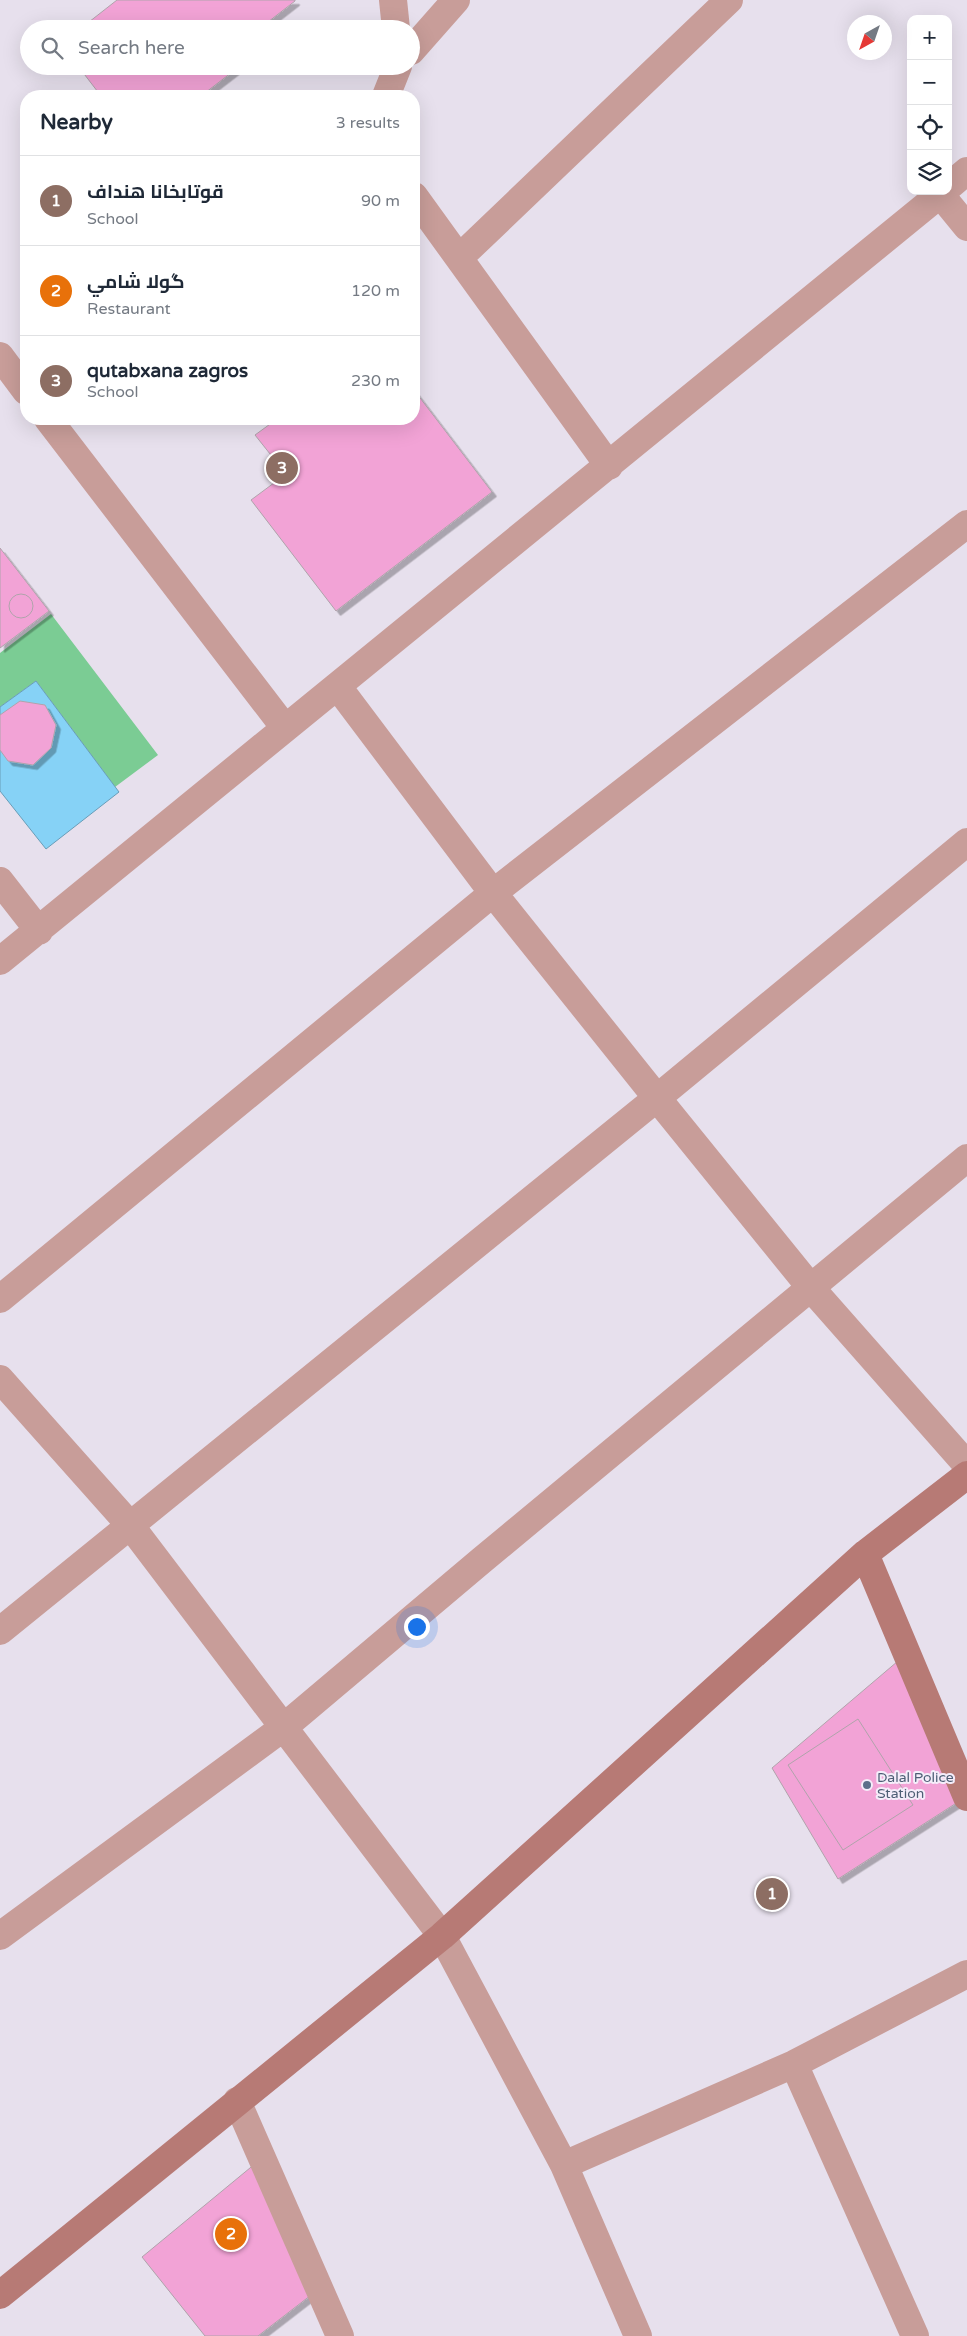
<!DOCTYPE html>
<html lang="en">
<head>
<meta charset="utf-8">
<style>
	:root { --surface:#fff; --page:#f2f2f3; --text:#1f2937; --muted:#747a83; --line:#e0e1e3; --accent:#0f766e }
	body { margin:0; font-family:"Varela Round",Cairo,sans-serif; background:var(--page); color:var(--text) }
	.controls { position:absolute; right:15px; top:15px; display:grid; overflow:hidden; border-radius:10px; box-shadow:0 5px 20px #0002 }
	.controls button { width:45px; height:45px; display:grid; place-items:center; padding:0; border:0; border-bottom:1px solid var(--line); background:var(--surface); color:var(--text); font:25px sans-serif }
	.compass { position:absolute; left:847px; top:15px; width:45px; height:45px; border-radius:50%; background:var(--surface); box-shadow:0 5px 20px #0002; rotate:220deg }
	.you { position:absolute; left:416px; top:1626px; width:18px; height:18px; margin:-12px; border:4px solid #fff; border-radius:50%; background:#1a73e8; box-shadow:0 0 0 8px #1a73e833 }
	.badge { display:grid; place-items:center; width:32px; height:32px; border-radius:50%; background:var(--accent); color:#fff; font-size:16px; font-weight:700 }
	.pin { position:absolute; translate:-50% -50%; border:2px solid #fff; box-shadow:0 1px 5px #0006 }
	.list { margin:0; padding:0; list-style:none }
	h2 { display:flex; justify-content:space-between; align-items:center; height:65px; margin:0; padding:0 20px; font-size:21px }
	h2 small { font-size:16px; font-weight:400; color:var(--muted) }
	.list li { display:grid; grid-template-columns:32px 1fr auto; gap:15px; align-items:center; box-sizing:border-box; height:90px; padding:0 20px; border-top:1px solid var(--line) }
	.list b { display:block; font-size:19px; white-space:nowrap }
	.list p { margin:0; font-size:16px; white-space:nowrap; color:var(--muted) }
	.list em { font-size:16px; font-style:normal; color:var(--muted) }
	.icon { flex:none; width:28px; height:28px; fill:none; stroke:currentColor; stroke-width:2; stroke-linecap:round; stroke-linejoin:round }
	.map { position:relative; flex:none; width:967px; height:2336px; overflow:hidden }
	.search { position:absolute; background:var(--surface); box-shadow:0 5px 20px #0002; left:20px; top:20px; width:400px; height:55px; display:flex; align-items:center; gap:12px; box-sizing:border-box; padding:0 18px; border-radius:28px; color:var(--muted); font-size:19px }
	.panel { position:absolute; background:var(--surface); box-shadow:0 5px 20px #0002; left:20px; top:90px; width:400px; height:335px; border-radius:20px }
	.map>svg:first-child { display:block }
</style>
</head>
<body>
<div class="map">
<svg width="967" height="2336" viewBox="0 0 967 2336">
	<defs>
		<filter id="shadow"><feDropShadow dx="4.5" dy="4.5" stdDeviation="0" flood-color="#0004"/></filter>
	</defs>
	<rect width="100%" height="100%" fill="#e7e0ed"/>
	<path fill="#7bcc94" d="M51,614L158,755L115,787L36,681L0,707V653Z"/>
	<path fill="#86d2f6" stroke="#699db8" d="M36,681L119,792L46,849L0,791V707Z"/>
	<path fill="#f2a3d6" stroke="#b0a3ab" filter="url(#shadow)" d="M117,0H295V1L259,29H80Z
		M78,66H240L201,96H101Z
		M414,390L492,492L336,611L251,500L286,474L255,435L277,419H414Z
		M0,548L49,611L0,648Z
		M9 606a12 12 0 1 1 24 0a12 12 0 1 1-24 0Z
		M20,701L45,705L56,725L51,748L33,765L8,761L0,750V715Z
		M898,1661L958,1802L838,1879L772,1768Z
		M858,1719L913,1805L843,1850L788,1765Z
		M256,2163L315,2292L258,2336H205L142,2257Z"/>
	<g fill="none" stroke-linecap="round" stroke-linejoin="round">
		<path stroke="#c89d99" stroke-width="28" d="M393,0L396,29
			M411,51L456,0
			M386,96L398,66
			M948,187L967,171
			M940,194L967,227
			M414,196L609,466
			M459,258L729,0
			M0,356L26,391
			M48,419L285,728
			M338,687L493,893L657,1098L811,1288L967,1465
			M0,881L39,931
			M0,961L944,191
			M0,1299L493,893L967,524
			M0,1379L130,1525L442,1936L564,2165L638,2336
			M0,1631L657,1098L967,842
			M0,1936L284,1727L482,1560L967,1158
			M794,2064L915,2336
			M237,2101L340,2336
			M564,2165L794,2064L967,1974"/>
		<path stroke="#b77a75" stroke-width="28" d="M865,1554L967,1797
			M0,2295L442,1936L865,1554L967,1475"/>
	</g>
	<circle fill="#5c6f8a" stroke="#f5edfa" stroke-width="2" cx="867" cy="1785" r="5"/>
	<g text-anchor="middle" stroke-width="4" stroke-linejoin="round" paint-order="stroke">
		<g font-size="14" fill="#4e5e75" stroke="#f5edfa" text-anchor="start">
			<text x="877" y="1782">Dalal Police<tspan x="877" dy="16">Station</tspan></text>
		</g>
	</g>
</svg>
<div class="controls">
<button>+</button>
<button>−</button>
<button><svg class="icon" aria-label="locate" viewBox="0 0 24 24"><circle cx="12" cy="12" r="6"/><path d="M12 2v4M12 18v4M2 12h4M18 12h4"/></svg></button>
<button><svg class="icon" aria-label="layers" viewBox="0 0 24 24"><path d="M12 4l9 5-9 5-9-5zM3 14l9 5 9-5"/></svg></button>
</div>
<svg class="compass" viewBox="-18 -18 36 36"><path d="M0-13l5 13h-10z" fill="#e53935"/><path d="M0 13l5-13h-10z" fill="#747a83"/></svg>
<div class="you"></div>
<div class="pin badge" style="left:772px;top:1894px;background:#8d6e63">1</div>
<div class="pin badge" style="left:231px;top:2234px;background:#e8710a">2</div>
<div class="pin badge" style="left:282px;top:468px;background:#8d6e63">3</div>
<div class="search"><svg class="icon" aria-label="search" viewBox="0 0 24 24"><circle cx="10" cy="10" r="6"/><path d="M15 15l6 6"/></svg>Search here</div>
<section class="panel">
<h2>Nearby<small>3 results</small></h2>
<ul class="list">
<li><span class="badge" style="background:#8d6e63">1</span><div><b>قوتابخانا هنداف</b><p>School</p></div><em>90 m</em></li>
<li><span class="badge" style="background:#e8710a">2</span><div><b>گولا شامي</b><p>Restaurant</p></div><em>120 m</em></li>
<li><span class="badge" style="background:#8d6e63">3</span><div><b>qutabxana zagros</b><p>School</p></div><em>230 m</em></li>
</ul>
</section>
</div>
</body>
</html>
